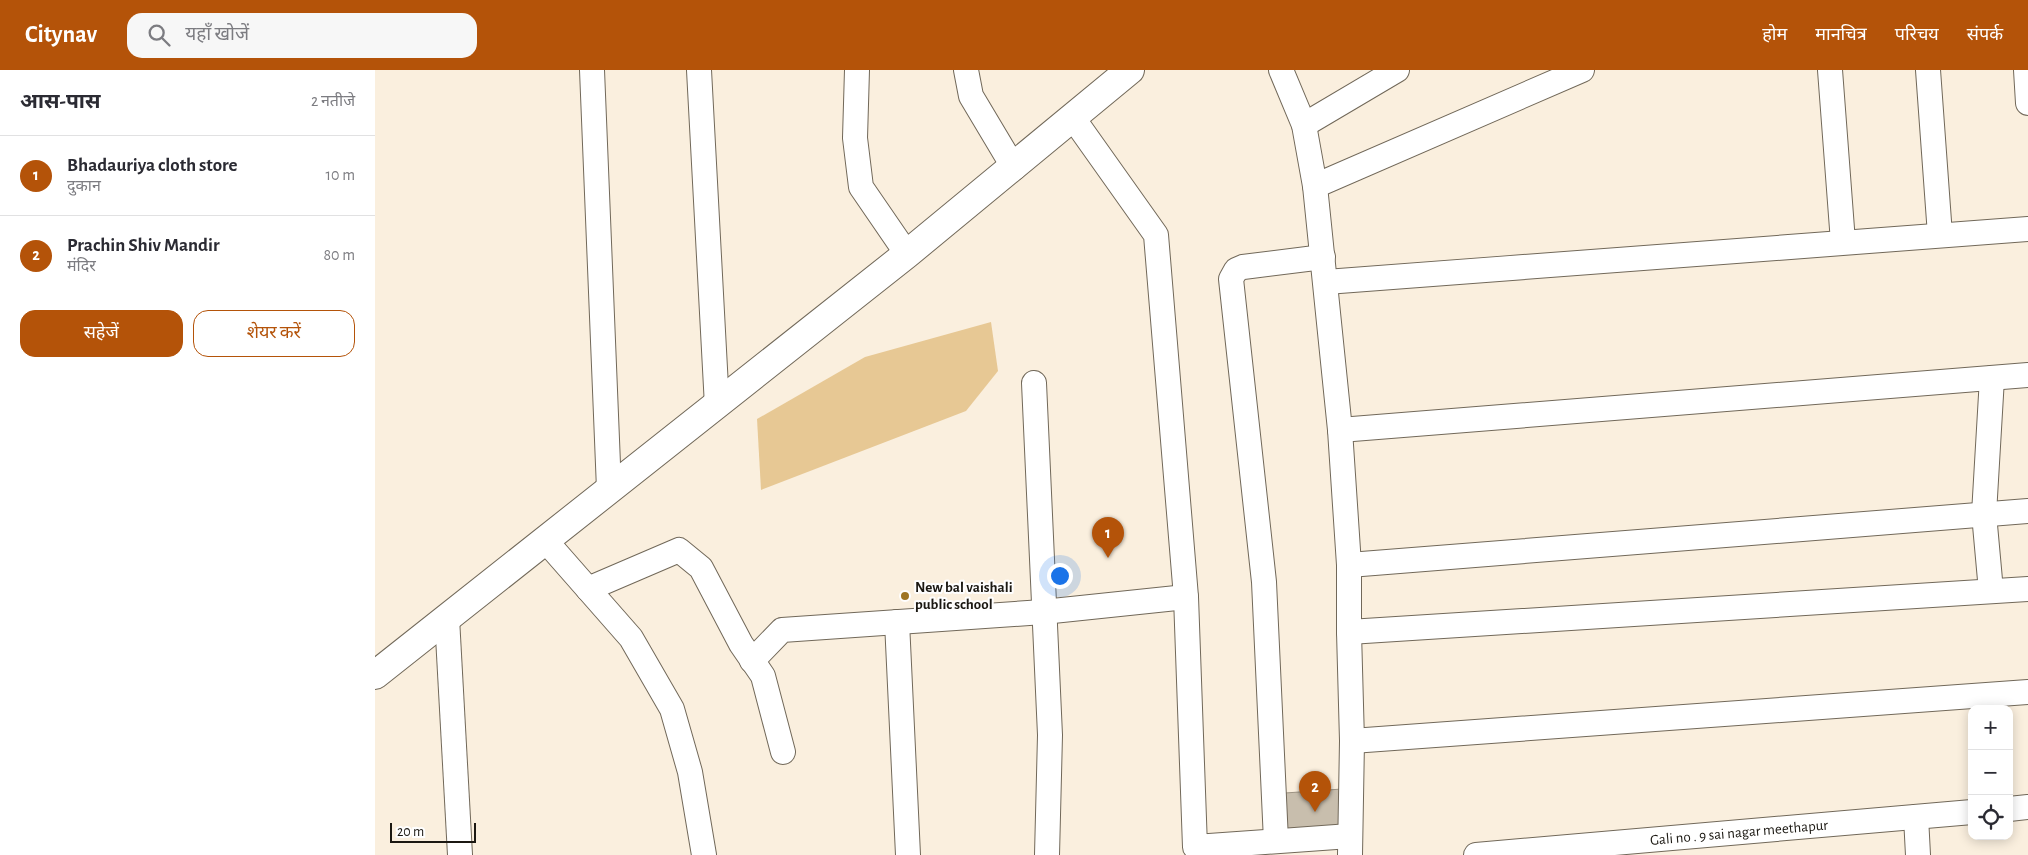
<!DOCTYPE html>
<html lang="hi">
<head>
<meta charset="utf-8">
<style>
	:root { --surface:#fff; --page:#f7f7f7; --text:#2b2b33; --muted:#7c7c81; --line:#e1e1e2; --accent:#b45309 }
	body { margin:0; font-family:"Alegreya Sans","Noto Sans Devanagari",sans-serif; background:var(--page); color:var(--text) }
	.controls { position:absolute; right:15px; bottom:15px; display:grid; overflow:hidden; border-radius:10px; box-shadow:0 2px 12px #0003 }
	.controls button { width:45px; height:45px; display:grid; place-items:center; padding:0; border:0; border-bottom:1px solid var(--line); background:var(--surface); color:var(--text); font:25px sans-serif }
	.scale { position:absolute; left:15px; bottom:12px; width:86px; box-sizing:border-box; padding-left:5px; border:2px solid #1b1812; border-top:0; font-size:14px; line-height:18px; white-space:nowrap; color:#1b1812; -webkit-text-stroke:4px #fefefe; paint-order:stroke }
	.you { position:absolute; left:684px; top:505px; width:18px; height:18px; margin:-12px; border:4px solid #fff; border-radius:50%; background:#1a73e8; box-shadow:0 0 0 8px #1a73e833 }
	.badge { display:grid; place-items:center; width:32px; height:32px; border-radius:50%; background:var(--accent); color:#fff; font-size:16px; font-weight:700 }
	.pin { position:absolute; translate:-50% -41px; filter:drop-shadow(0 1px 2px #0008) }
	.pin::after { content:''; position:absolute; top:26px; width:18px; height:15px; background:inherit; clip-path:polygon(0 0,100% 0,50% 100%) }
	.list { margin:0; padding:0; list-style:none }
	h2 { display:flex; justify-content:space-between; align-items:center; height:65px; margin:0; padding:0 20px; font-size:21px }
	h2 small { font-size:16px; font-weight:400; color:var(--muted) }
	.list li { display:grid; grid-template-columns:32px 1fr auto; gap:15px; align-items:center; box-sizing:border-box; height:80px; padding:0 20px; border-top:1px solid var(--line) }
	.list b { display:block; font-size:19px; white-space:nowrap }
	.list p { margin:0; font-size:16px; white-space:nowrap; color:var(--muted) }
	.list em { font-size:16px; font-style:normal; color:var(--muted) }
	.actions { display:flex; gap:10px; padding:15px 20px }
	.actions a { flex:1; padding:11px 0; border:1px solid var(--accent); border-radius:15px; text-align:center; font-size:18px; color:var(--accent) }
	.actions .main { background:var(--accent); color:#fff }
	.icon { flex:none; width:28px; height:28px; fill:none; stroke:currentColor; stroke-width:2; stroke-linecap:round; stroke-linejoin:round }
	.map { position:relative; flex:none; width:1653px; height:785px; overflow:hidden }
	header { display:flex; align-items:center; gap:30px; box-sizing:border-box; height:70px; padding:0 25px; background:var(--accent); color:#fff }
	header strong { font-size:24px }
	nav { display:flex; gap:28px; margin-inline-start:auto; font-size:18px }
	.search { width:350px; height:45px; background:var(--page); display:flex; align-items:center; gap:12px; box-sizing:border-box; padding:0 18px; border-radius:15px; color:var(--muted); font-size:19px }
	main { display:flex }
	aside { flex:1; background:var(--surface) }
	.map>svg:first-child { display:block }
</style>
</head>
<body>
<header>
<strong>Citynav</strong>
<div class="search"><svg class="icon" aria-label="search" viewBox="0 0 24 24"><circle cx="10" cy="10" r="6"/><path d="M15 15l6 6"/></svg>यहाँ खोजें</div>
<nav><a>होम</a><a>मानचित्र</a><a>परिचय</a><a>संपर्क</a></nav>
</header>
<main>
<aside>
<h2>आस-पास<small>2 नतीजे</small></h2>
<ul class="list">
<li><span class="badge">1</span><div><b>Bhadauriya cloth store</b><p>दुकान</p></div><em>10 m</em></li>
<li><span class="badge">2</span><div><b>Prachin Shiv Mandir</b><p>मंदिर</p></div><em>80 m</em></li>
</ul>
<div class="actions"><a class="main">सहेजें</a><a>शेयर करें</a></div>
</aside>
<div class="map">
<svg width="1653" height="785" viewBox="0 0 1653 785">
	<rect width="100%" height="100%" fill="#faefde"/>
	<path fill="#e7c894" d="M616,252L623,301L591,341L386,420L382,349L490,287Z"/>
	<path fill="#c8bead" stroke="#9d9383" d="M967,719L970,760L913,764L910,723Z"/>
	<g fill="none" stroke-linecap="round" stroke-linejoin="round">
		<g stroke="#716859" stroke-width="26">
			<g id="minor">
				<path d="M217,0L234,419"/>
				<path d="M324,0L342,336"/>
				<path d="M482,0L480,68L486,117L532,184"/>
				<path d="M591,0L596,26L639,98"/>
				<path d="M906,0L929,55L940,116L965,360L974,495V562L977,671L975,785"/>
				<path d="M1455,0L1468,172"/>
				<path d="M1553,0L1565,165"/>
				<path d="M1651,0L1653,33"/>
				<path d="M698,48L781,165L811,527L820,777L975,766"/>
				<path d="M929,55L1022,0"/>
				<path d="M940,116L1207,0"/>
				<path d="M951,212L1653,159"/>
				<path d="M659,313L675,665L672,785"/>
				<path d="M965,360L1653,305"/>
				<path d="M170,470L256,568L297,639L315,702L329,785"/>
				<path d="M974,495L1653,441"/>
				<path d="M213,519L304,480L326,498L366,574L388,606L408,682"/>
				<path d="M1616,521L1609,444L1617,308"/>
				<path d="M72,548L85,785"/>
				<path d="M522,552L533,785"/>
				<path d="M974,562L1653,519"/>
				<path d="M377,591L407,560L668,542L811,527"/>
				<path d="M977,671L1653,622"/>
				<path d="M1634,739L1653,737"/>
				<path d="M1541,747L1543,785"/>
				<path d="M901,771L889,512L856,209L861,200L868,197L948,187"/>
				<path id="s1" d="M1101,785L1597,742"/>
			</g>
		</g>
		<g stroke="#716859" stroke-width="30">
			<path id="tertiary" d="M0,605L532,184L755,0"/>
		</g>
		<use href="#minor" stroke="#fff" stroke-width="24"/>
		<use href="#tertiary" stroke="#fff" stroke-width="28"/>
	</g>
	<circle fill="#9e7423" stroke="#fefefe" stroke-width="2" cx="530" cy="526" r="5"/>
	<g text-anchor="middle" stroke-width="4" stroke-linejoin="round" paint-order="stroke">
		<g font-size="15" font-weight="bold" fill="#1b1812" stroke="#fefefe" text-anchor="start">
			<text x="540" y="522">New bal vaishali<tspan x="540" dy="17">public school</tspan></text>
		</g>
		<g font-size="15" fill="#1b1812" stroke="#fefefe">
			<text dy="5" stroke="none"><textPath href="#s1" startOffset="264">Gali no . 9 sai nagar meethapur</textPath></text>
		</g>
	</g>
</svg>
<div class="controls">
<button>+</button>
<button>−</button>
<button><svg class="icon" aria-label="locate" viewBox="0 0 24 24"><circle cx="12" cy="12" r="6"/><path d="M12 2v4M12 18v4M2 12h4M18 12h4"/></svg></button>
</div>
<div class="scale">20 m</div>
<div class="you"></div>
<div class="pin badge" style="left:733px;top:488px">1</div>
<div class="pin badge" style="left:940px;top:742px">2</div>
</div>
</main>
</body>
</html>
